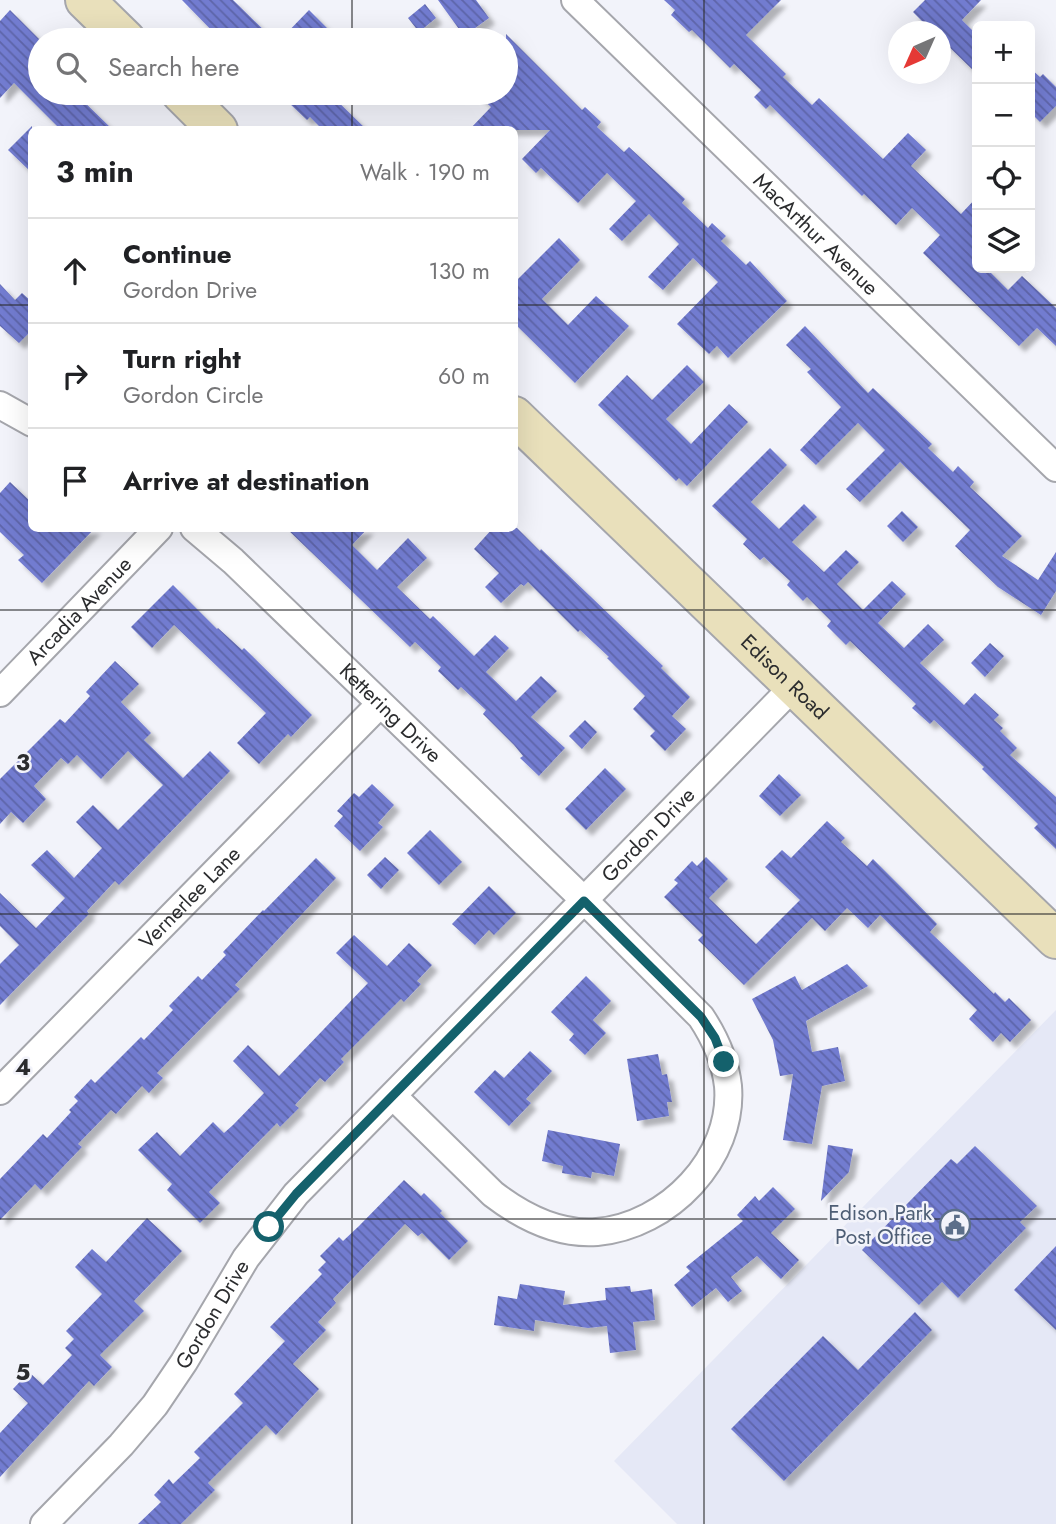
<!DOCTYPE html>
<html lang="en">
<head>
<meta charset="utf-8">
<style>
	:root { --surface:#fff; --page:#f2f2f2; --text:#202124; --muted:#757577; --line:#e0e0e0 }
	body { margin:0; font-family:Jost,sans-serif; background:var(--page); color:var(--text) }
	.controls { position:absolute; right:21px; top:21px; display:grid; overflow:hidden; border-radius:10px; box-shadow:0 7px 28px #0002 }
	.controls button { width:63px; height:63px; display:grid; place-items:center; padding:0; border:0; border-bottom:2px solid var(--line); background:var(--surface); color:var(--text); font:35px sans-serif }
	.compass { position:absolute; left:888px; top:21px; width:63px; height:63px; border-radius:50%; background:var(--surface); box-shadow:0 7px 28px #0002; rotate:225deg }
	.stop { position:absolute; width:21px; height:21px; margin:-16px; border:5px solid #14616c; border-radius:50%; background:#fff }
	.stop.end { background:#14616c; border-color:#fff; box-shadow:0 2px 7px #0008 }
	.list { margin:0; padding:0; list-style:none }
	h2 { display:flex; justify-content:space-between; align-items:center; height:91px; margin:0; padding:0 28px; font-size:30px }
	h2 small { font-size:23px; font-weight:400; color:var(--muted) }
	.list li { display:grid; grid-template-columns:46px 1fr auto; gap:21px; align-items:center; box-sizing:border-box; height:105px; padding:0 28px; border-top:2px solid var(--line) }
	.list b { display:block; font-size:26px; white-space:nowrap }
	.list p { margin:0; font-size:23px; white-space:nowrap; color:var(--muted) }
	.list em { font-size:23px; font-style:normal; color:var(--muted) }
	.icon { flex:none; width:38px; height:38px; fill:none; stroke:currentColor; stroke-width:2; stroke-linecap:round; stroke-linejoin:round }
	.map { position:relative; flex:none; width:1056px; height:1524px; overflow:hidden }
	.search { position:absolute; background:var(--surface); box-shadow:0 7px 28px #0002; left:28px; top:28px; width:490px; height:77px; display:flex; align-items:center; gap:18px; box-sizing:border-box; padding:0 24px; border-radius:38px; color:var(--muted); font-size:26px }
	.panel { position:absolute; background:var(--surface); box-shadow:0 7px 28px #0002; left:28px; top:126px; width:490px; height:406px; border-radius:10px }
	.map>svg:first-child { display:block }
</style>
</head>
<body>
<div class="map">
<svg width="1056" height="1524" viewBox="0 0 1056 1524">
	<defs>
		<pattern id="building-back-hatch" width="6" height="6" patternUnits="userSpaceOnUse" patternTransform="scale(1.75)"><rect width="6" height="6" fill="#727bd0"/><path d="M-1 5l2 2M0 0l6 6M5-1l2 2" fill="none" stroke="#5e65a9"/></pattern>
		<filter id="shadow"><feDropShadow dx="6" dy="6" stdDeviation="2" flood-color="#0004"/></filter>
	</defs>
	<rect width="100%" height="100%" fill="#f2f3fa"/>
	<path fill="#e5e8f6" d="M1056,1010V1524H677L614,1461Z"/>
	<path fill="url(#building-back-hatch)" filter="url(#shadow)" d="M182,0H233L274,40H221Z
		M438,0H476L489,18L464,36Z
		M664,0H781L746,35L786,74L783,77L812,105L819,98L883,159L908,133L926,150L911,166L961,214L977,197V268H986L1008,290L1022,276L1056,308V346L1037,328L1019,346L923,253L940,235L912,208L896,225L864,194L862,196L770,105L766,109L754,97L761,90L734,64L730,68L692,30L689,32L671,15L675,10Z
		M925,0H981L962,20L977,35V74L941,39V32H916L924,23L913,12Z
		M425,4L436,18L419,32L408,18Z
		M10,10L40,40V93H75L113,130H61L14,83L0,98V21Z
		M309,10L328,29L317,40H280Z
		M506,34L582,110L585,107L601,122L597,127L624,152L629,147L685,199L682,203L708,228L712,223L726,236L721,241L746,265L750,261L787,301L728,358L717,346L709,354L677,324L718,282L693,258L663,290L648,277L679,244L649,214L622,241L609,229L636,201L607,173L578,203L541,168L536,173L522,159L550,130H469L491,107L476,93H506Z
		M1030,68L1040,77L1043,74L1056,87V106L1040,122L1030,112Z
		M298,93H329L367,130H323L310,117L307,120L288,102Z
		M32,126V173L8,150Z
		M559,238L580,260L542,299L568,325L596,296L629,326L575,383L514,323V283Z
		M0,284L15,300L22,293L32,302V330L19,343L0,326Z
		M805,326L868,393L873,388L932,444L928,448L953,472L958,466L974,482L970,487L1022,536L1002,556L1038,580L1056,552V591L1041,615L998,587L955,546L970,530L900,462L860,502L846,489L885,450L858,423L816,465L800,450L841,407L807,372L811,369L786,345Z
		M687,365L704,382L666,419L691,444L729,404L748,422L687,486L679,478L676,481L598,405L627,375L652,400Z
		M770,448L787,465L751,502L779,529L804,504L817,517L792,542L824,572L846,550L859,562L837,584L863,610L892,581L906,594L878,623L904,648L928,624L944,640L920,663L964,705L975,693L999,715L994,720L1003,728L1000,731L1017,748L1010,755L1056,797V849L1034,828L1038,824L982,769L984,767L934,720L930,724L912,708L916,704L850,641L846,645L827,626L831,621L807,597L803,601L787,585L790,581L764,557L760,560L743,544L747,539L712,506Z
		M10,482L32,503V528H95L42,583L18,560L24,555L0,532V493Z
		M902,511L918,527L903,542L887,526Z
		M286,528H368L352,545L377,570L408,538L427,558L397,587L430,619L433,616L474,656L495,635L509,648L486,672L516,701L541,676L557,691L531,717L565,748L539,776L520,758L523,756L514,745L483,714L486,710L461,687L458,690L438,671L441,667L415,642L410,647Z
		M493,528H517L540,551L541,549L663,666L661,668L690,697L672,716L686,729L665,751L650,736L655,731L633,709L645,696L607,658L609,657L580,630L578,632L528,582L524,586L521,584L501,603L485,587L499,573L474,549Z
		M173,585L217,629L218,628L242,650L244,648L312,715L291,737L288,734L259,764L237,743L266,713L174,625L152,648L131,627Z
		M990,643L1004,656L985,677L971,663Z
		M115,661L139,684L121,702L151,733L144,740L183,778L210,751L230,771L119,885L115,881L87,911L89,914L0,1005V964L19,945L0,926V893L36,928L65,898L31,865L47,850L74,878L102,848L76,822L93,805L118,830L163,785L128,751L101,779L77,755L68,764L61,758L34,786L46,799L23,823L11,812L0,824V779L60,719L65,723L90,696L86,692Z
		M585,720L597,732L582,749L569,736Z
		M605,768L626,789L586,830L565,809Z
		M779,774L801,795L780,816L759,796Z
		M372,784L394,805L378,823L383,827L360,851L334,826L343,816L337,811L354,793L359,797Z
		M827,821L845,838L841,842L867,866L873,859L904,890L937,924L930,932L994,994L995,992L1005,1002L1009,998L1031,1020L1010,1042L1001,1033L993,1042L969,1019L977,1010L880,915L868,928L847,908L825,931L812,918L744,985L698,940L703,935L664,897L678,883L674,880L692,861L697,866L706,857L728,879L709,898L756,944L800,900L765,867L782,850L791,858Z
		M430,830L462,862L439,885L407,853Z
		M385,857L399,870L381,889L367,875Z
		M316,858L336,878L235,985L240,989L157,1073L163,1078L149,1093L142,1086L116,1114L111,1110L78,1144L82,1147L41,1190L35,1184L0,1220V1179L43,1134L47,1138L71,1112L69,1110L78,1101L74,1097L91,1079L95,1083L141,1037L144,1040L173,1010L169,1006L198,976L202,980L226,955L223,952L263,910L264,911Z
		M489,886L516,913L494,935L489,930L475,945L452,924Z
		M354,935L387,966L409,943L432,965L417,981L421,984L404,1002L401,999L341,1059L344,1062L325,1082L320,1078L295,1105L299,1108L280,1127L277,1123L209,1192L220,1203L200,1223L167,1190L172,1184L138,1150L157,1132L180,1156L213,1122L224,1133L233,1125L264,1093L233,1061L248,1045L279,1076L368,983L336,953Z
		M847,964L868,986L806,1021L812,1052L838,1047L845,1081L822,1086L812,1144L783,1140L793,1074L780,1076L773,1040L752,999L795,976L802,990Z
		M586,976L611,1001L593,1020L606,1033L585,1055L569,1040L574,1034L551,1012Z
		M530,1051L552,1071L526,1099L531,1103L509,1126L474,1092L495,1070L504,1078Z
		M658,1054L662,1075L667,1074L672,1102H667L669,1116L637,1121L627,1059Z
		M548,1130L620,1144L614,1176L592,1172L591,1178L562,1173L563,1166L542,1161Z
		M828,1145L853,1149L849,1172L821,1201Z
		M975,1146L1037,1206L1020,1222L1026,1228L958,1298L942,1282L919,1305L862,1250L951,1159L957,1164Z
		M404,1180L421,1196L424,1193L442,1211L440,1213L468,1241L449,1260L422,1233L418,1236L405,1224L333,1299L336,1303L318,1322L326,1330L293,1364L319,1389L276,1435L266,1425L208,1483L215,1490L181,1524H138L161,1502L154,1495L169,1479L173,1484L200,1458L194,1452L243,1403L234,1394L285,1341L270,1327L322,1274L318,1270L326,1262L320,1256L339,1237L343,1241L359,1226Z
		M773,1187L795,1209L771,1233L799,1260L781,1279L757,1256L731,1277L742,1291L728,1302L716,1288L692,1307L674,1285L690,1271L686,1267L743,1221L737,1215L755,1196L759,1201Z
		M147,1218L182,1251L134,1301L144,1311L100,1355L112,1367L94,1386L89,1381L0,1477V1433L28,1403L13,1389L29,1372L43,1385L72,1355L65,1348L74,1339L66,1331L102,1294L75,1267L92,1249L106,1262Z
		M1056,1246V1330L1014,1290Z
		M520,1284L565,1291L563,1305L606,1300L605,1288L630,1286L631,1292L652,1289L655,1320L633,1322L636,1350L610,1353L607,1326L588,1328L535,1320L534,1331L494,1325L498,1296L517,1299Z
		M915,1312L932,1330L784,1481L731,1429L823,1336L858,1370Z"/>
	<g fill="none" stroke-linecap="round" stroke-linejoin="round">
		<g stroke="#a5a6ac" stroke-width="30">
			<g id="street">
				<path id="s1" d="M575,0L1056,468"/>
				<path d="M0,405L32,423"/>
				<path id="s2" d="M194,528L233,561L584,900L701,1017C715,1038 725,1060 728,1086C734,1158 668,1226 597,1232C559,1235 523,1217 493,1194L393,1096"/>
				<path id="s3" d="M0,693L159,528"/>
				<path id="s4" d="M0,1091L380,704"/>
				<path id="s5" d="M44,1524L121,1445L155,1405L184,1362L246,1258L296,1194L794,686"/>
			</g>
		</g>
		<g stroke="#a5a6ac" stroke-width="42">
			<g id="secondary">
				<path d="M85,0L126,40"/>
				<path d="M181,93L218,130"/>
				<path id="s6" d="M514,416L1056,939"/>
			</g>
		</g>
		<use href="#street" stroke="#fff" stroke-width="26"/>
		<use href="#secondary" stroke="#e9e0bb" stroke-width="38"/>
	</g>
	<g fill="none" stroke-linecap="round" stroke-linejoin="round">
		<path stroke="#14616c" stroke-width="9" d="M269,1227L296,1194L584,901L701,1017L715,1038L724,1062"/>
	</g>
	<path fill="none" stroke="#2b2c2e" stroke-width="2" stroke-opacity="0.55" d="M352,0V40M704,0V1524M352,93V130M0,305H32M514,305H1056M352,528V1524M0,610H1056M0,914H1056M0,1219H1056"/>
	<defs>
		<g id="civic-ring" transform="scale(1.575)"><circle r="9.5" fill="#f2f3fa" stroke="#5c6f8a" stroke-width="1.5"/><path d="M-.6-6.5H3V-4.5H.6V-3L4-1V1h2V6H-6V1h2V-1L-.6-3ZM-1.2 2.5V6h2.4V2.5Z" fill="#5c6f8a"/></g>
	</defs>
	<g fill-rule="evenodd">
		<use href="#civic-ring" x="955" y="1225"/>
	</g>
	<g text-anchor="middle" stroke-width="5" stroke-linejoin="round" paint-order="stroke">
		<g font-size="21" fill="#2b2c2e" stroke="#f2f3fa">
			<text dy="7" stroke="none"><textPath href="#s1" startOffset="336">MacArthur Avenue</textPath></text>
			<text dy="7" stroke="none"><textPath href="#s3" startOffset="114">Arcadia Avenue</textPath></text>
			<text dy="7" stroke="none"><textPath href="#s6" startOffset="376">Edison Road</textPath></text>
			<text dy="7" stroke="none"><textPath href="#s2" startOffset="270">Kettering Drive</textPath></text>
			<text dy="7" stroke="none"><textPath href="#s5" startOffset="920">Gordon Drive</textPath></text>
			<text dy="7" stroke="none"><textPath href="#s4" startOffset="271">Vernerlee Lane</textPath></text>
			<text dy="7" stroke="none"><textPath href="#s5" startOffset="270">Gordon Drive</textPath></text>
		</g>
		<g font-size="21" fill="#4e5e75" stroke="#f2f3fa" text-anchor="end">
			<text x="932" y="1220">Edison Park<tspan x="932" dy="24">Post Office</tspan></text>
		</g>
	</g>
	<g font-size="23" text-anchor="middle" font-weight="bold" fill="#2b2c2e" stroke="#f2f3fa" stroke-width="5" stroke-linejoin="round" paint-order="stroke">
		<text x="23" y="770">3</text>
		<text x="23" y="1075">4</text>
		<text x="23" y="1380">5</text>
	</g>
</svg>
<div class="controls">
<button>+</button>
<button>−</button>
<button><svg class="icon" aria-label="locate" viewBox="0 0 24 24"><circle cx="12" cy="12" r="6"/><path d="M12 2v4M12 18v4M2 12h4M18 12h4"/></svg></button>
<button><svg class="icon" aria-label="layers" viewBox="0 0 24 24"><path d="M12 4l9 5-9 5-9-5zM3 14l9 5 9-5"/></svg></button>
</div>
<svg class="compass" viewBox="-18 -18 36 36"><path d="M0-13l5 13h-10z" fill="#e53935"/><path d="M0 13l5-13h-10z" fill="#757577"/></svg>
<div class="stop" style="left:269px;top:1227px"></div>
<div class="stop end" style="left:724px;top:1062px"></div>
<div class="search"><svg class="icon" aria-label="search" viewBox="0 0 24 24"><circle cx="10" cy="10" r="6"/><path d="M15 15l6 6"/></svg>Search here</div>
<section class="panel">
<h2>3 min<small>Walk · 190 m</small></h2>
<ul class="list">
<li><svg class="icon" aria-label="ahead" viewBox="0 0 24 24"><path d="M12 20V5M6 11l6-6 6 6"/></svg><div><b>Continue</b><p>Gordon Drive</p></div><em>130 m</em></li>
<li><svg class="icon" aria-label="right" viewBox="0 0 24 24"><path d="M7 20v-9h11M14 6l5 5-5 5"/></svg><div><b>Turn right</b><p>Gordon Circle</p></div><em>60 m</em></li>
<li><svg class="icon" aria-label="arrive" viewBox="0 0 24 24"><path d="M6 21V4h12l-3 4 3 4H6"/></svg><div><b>Arrive at destination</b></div></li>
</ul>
</section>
</div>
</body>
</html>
